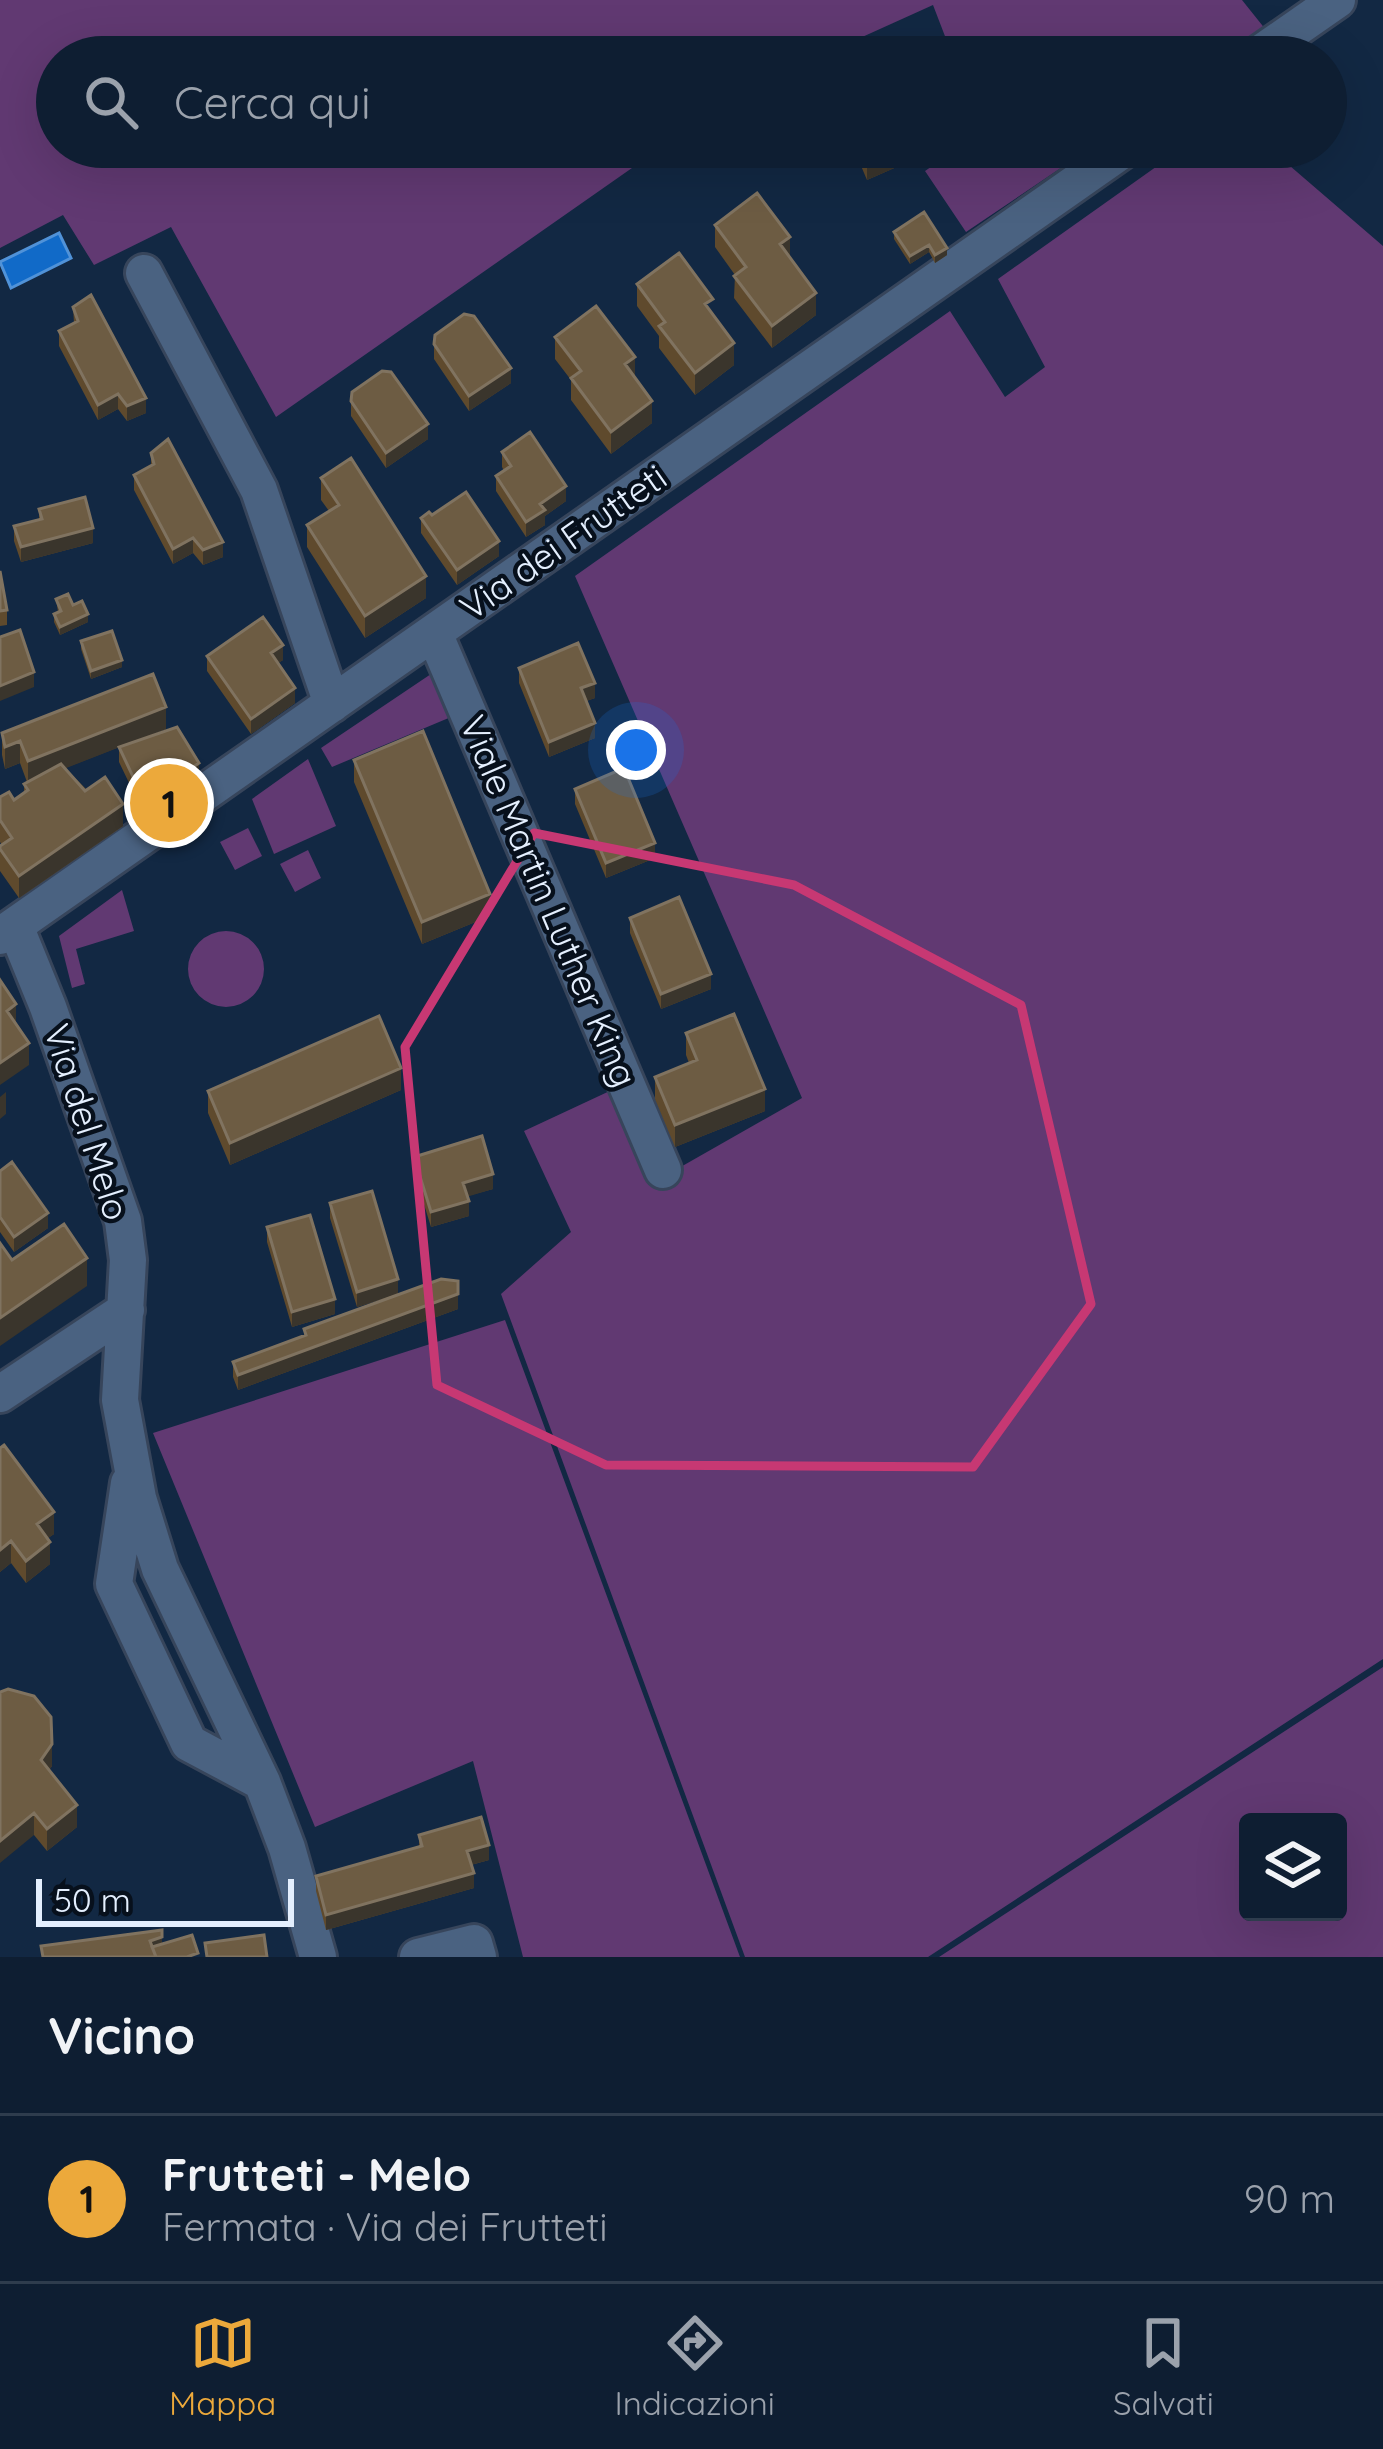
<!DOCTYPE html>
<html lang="it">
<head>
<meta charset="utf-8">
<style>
	:root { --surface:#0e1e32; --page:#1c2b3e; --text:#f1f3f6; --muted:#9ba2ac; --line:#2e3c4d; --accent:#eca93b }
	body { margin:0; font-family:Quicksand,sans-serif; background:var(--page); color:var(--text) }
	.controls { position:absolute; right:36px; bottom:36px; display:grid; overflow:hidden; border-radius:12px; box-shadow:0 12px 48px #0002 }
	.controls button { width:108px; height:108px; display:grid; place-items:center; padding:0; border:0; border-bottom:3px solid var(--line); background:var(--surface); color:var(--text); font:60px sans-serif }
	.scale { position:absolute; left:36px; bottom:30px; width:258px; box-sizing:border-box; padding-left:12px; border:6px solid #e4effe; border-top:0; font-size:33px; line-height:42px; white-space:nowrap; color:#e4effe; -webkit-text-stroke:9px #07101c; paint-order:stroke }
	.you { position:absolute; left:636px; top:750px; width:42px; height:42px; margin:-30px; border:9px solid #fff; border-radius:50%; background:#1a73e8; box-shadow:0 0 0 18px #1a73e833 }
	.badge { display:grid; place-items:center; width:78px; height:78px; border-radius:50%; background:var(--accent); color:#111; font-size:39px; font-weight:700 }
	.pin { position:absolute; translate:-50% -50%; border:6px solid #fff; box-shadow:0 3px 12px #0006 }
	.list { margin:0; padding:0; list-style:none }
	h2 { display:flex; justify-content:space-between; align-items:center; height:156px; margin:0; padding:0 48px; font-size:51px }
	h2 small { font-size:39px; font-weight:400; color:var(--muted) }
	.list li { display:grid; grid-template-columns:78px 1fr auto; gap:36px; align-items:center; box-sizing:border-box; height:168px; padding:0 48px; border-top:3px solid var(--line) }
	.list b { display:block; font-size:45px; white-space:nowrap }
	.list p { margin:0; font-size:39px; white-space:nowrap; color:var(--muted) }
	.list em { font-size:39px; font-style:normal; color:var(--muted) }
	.icon { flex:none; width:66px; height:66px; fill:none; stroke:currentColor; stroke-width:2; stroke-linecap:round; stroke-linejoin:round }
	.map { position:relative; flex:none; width:1383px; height:1957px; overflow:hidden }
	.search { position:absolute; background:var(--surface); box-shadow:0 12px 48px #0002; left:36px; right:36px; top:36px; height:132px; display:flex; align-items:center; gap:30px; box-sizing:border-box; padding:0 42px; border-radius:66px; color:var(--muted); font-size:45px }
	.sheet { height:324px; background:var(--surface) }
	nav { display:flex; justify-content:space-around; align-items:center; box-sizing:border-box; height:168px; border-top:3px solid var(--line); background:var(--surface); font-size:33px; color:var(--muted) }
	nav a { display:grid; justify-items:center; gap:6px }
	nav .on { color:var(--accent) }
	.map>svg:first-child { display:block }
</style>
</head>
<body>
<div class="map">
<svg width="1383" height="1957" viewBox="0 0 1383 1957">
	<rect width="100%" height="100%" fill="#122843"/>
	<path fill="#613972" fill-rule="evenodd" d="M0,0H1242L1266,30L1226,57H953L933,5L818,57H57V147H662L276,417L171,227L94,265L63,215L0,248Z
		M960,147H1092L966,232L925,171Z
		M1184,147H1268L1383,246V1659L928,1957H745L501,1294L571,1232L524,1131L614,1089L656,1181L802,1098L575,576L950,311L1005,397L1045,367L998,279Z
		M431,674L451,717L332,767L321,748Z
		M308,759L336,826L274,854L252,799Z
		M248,828L262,856L235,870L220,842Z
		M308,850L321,878L295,892L280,864Z
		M122,890L134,931L76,949L85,984L72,988L59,936Z
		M188 969a38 38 0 1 1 76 0a38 38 0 1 1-76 0Z
		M505,1320L740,1957H523L473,1761L315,1827L153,1433Z
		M1383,1667V1957H939ZM1248,1822H1338V1912H1248Z"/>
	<path fill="#116ac8" stroke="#5092d8" stroke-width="3" d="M59,233L71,258L11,288L0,262Z"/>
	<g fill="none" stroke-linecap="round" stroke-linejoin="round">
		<g stroke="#37455b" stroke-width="42">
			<path id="minor" d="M1255,57L1337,0
				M144,273L259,490L332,704
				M434,633L663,1170
				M15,926L48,1007L123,1221L128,1260L120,1400L138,1498L160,1569L262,1782L287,1848L318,1957
				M0,936L1127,147
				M0,1394L126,1310
				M129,1483L114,1584L189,1743L262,1782
				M418,1957L474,1943L478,1957"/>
		</g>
		<use href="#minor" stroke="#4a6281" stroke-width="36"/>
	</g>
	<path fill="#5f4a2d" d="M853,147H917V158L867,180Z
		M924,212L947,255L935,263L929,252L910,264L894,239V232Z
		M715,225L790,258L816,315L772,348L734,298L735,275L715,247Z
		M637,284L713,315L734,365L695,395L659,348V336L637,306Z
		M73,307L146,413L127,421L118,409L98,420L59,346V331L74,323Z
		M555,337L635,377L652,423L611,454L571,400V380L555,359Z
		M434,344L511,383L469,411L434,359Z
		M351,401L428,439L386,468L351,416Z
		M502,452L566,501L545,516V525L526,537L496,491V476L504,471L502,467Z
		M151,453L223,557L203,565L193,553L173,564L134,490V475L151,465Z
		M321,478L426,598L365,638L307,547V525L329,511L321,500Z
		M39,509L93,543L21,562L14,541V526L39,519Z
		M432,515L499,556L457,585L421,533V518Z
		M0,571L7,610V625L0,626Z
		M56,599L73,605L88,622L60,635L54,622V614L58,612Z
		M81,641L122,667L91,679L81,649Z
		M207,656L283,660L278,663L295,703L251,734L207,671Z
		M519,668L595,698L586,701L595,738L549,757L519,683Z
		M166,729L127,744L199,778L144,814L119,762V747L65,768L123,826L19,898L0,871V846L2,845L0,842V797L14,800L24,793V784L27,782L20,763L5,769L2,755V733Z
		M354,760L490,916L422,944L354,782Z
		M575,789L655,858L606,878L575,804Z
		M630,918L711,989L661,1009L630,933Z
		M686,1033L765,1111L675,1147L655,1099V1077L689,1063L686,1055Z
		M401,1090L230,1165L208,1113V1091Z
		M414,1157L493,1189L467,1196L469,1216L431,1227L414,1172Z
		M0,1171L48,1228L14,1252L0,1232Z
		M330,1203L398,1294L357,1307L330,1218Z
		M267,1227L335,1314L292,1327L267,1242Z
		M458,1281V1309L238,1390L233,1377V1362L304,1336V1329Z
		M0,1448L54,1534L48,1538L50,1564L26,1583L11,1563L0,1572Z
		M0,1692L52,1766L49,1770L77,1827L47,1851L34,1835Z
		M419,1835L489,1860L471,1865L474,1888L326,1930L316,1891V1876L419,1847Z"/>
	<path fill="#3a352c" d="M907,147H917V158L867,180V165Z
		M790,237V259L780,244Z
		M929,245V252L910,264V256Z
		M947,248V255L935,263V255Z
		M816,293V315L772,348V326Z
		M734,343V365L695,395V373Z
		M635,357V379L625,364Z
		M511,368V383L469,411V396Z
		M118,394V409L98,420V405Z
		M146,398V413L127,421V406Z
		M652,401V423L611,454V432Z
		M428,424V439L386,468V453Z
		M566,486V501L545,516V525L526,537V522L540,504Z
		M93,528V543L21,562V547Z
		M193,538V553L173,564V549Z
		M499,541V556L457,585V570Z
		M223,542V557L203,565V550Z
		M426,576V598L365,638V616Z
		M88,614V622L60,635V627Z
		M283,645V660L271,668V653Z
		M122,660V667L91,679V671Z
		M34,672V687L0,701V686Z
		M595,683V698L581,703V688Z
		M295,688V703L251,734V719Z
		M166,707V729L28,783V761Z
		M595,723V738L549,757V742Z
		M20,741V763L5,769V747Z
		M199,763V778L144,814V800Z
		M123,804V826L19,898V876Z
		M655,843V858L606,878V863Z
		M490,894V916L422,944V922Z
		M711,974V989L661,1009V994Z
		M16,1004V1026L7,1011Z
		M29,1043V1065L0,1085V1063Z
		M401,1068V1090L230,1165V1143Z
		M765,1089V1111L675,1147V1125Z
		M6,1092V1114L0,1119V1097Z
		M493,1174V1189L463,1198V1183Z
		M469,1201V1216L431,1227V1212Z
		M48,1213V1228L14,1252V1237Z
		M87,1258V1286L0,1346V1318Z
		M398,1279V1294L357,1307V1292Z
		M458,1294V1309L238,1390V1375Z
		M335,1299V1314L292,1327V1312Z
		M54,1512V1534L37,1546V1524Z
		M11,1541V1563L0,1572V1550Z
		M50,1542V1564L26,1583V1561Z
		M52,1744V1766L41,1782V1760Z
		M77,1805V1827L47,1851V1829Z
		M34,1813V1835L0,1863V1841Z
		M489,1845V1860L467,1866V1851Z
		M474,1873V1888L326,1930V1915Z
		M162,1937V1957H153L150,1941Z"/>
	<path fill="#6d5c43" stroke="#807360" stroke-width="3" d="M859,147H907L867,165Z
		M757,193L790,237L780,244L816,293L772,326L734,276L746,267L715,225Z
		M924,212L947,248L935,255L929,245L910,256L894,232Z
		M679,253L713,299L705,304L734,343L695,373L659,326L665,322L637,284Z
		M91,295L146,398L127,406L118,394L98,405L59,331L78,321L73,307Z
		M596,306L635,357L625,364L652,401L611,432L571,378L581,371L555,337Z
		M464,314L474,316L511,368L469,396L434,344L435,335Z
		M382,371L391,372L428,424L386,453L351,401L352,392Z
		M530,432L566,486L540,504L545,510L526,522L496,476L511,466L502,452Z
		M168,439L223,542L203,550L193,538L173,549L134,475L154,464L151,453Z
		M351,458L426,576L365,616L307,525L339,505L321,478Z
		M466,492L499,541L457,570L421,518L429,512L432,515Z
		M85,497L93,528L21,547L14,526L42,519L39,509Z
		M0,571L7,610L0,611Z
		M68,594L73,605L82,601L88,614L60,627L54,614L61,611L56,599Z
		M263,617L283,645L271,653L295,688L251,719L207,656Z
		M20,630L34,672L0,686V637Z
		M112,631L122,660L91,671L81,641Z
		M578,643L595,683L581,688L595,723L549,742L519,668Z
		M153,674L166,707L28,761L20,741L5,747L2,733Z
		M177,727L199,763L144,800L119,747Z
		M423,731L490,894L422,922L354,760Z
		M61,764L85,791L105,777L123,804L19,876L0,849V846L12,838L0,820V797L9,792L14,800L28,790L24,784Z
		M624,768L655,843L606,863L575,789Z
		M679,897L711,974L661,994L630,918Z
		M0,980L16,1004L7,1011L29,1043L0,1063Z
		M734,1014L765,1089L675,1125L655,1077L697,1060L686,1033Z
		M379,1016L401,1068L230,1143L208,1091Z
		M482,1136L493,1174L463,1183L469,1201L431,1212L414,1157Z
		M12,1162L48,1213L14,1237L0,1217V1171Z
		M372,1191L398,1279L357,1292L330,1203Z
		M310,1215L335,1299L292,1312L267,1227Z
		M64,1224L87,1258L0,1318V1243L12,1260Z
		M441,1279L458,1281V1294L238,1375L233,1362L306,1335L304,1329Z
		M4,1445L54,1512L37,1524L50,1542L26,1561L11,1541L0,1550V1448Z
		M8,1689L34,1696L51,1717L52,1744L41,1760L77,1805L47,1829L34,1813L0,1841V1692Z
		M481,1817L489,1845L467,1851L474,1873L326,1915L316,1876L422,1846L419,1835Z
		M162,1930V1937L150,1941L156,1957H43L41,1946Z
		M192,1935L198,1953L187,1957H156L152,1947Z
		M264,1935L267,1957H207L205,1943Z"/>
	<path fill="none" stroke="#c73873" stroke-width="9" stroke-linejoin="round" d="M534,833L794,885L1021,1005L1091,1304L973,1467L606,1465L437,1385L405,1047Z"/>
	<g text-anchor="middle" stroke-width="9" stroke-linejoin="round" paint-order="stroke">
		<g font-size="36" fill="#e4effe" stroke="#07101c">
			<text transform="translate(563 542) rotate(-35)" y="13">Via dei Frutteti</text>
			<text transform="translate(549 901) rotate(67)" y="13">Viale Martin Luther King</text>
			<text transform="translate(87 1122) rotate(72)" y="13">Via del Melo</text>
		</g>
	</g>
</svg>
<div class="controls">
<button><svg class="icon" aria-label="layers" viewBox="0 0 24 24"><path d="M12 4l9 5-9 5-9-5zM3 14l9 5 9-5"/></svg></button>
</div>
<div class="scale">50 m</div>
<div class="you"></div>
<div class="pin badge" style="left:169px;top:803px">1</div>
<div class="search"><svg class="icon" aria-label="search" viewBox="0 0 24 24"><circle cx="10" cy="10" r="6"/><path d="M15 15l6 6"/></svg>Cerca qui</div>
</div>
<section class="sheet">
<h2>Vicino<small></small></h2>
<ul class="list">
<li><span class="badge">1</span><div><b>Frutteti - Melo</b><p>Fermata · Via dei Frutteti</p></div><em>90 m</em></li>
</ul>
</section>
<nav>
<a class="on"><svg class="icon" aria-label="map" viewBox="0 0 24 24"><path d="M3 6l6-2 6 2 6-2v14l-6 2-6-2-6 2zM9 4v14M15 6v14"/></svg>Mappa</a>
<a><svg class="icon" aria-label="directions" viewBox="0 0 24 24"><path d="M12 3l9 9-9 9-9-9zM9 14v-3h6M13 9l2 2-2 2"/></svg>Indicazioni</a>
<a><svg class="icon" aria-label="saved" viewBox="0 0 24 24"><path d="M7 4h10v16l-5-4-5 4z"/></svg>Salvati</a>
</nav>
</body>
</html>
